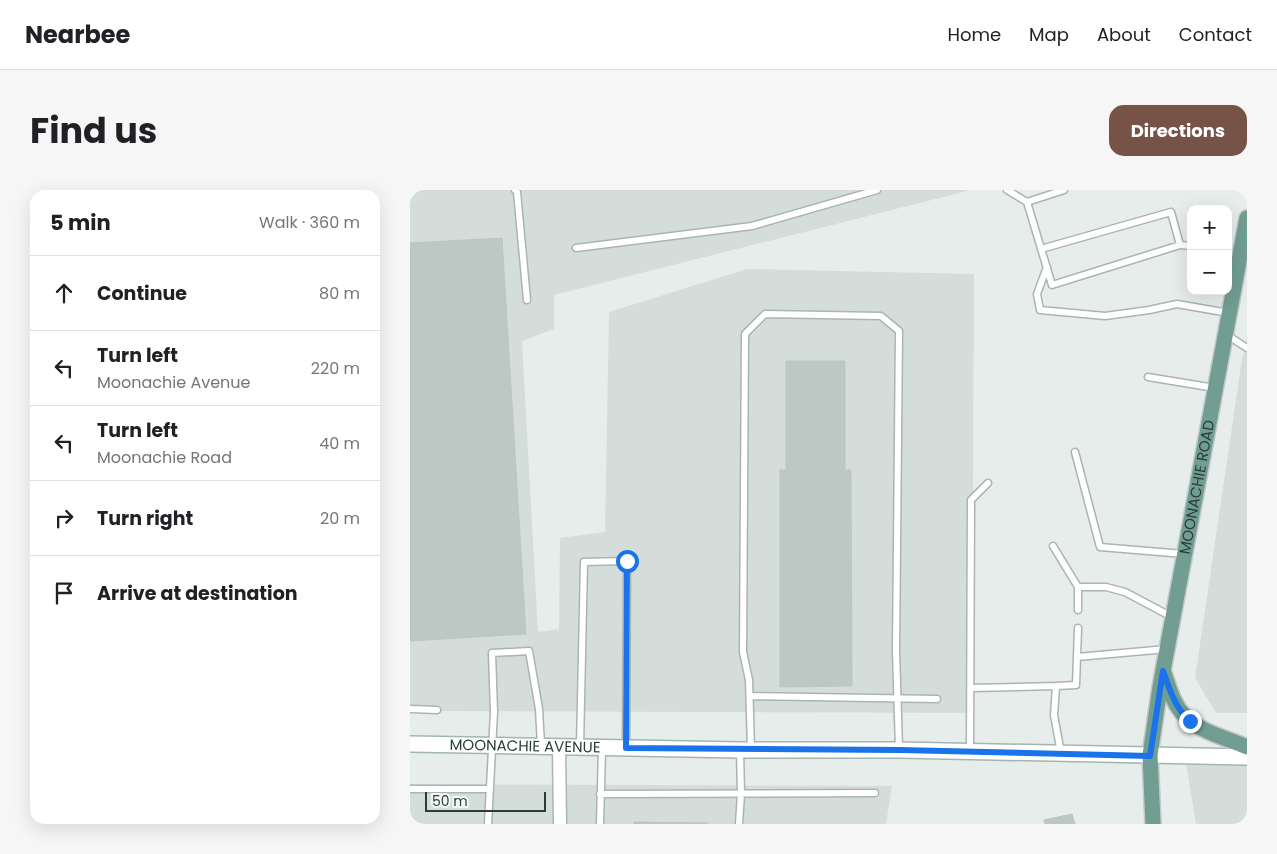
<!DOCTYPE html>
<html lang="en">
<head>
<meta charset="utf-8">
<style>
	:root { --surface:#fff; --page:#f6f6f6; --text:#202124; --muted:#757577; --line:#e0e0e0; --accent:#775347 }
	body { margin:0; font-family:Poppins,sans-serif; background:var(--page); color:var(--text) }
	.controls { position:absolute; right:15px; top:15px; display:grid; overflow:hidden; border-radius:10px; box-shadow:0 5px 20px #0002 }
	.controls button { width:45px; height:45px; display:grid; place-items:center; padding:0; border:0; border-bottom:1px solid var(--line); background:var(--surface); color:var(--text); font:25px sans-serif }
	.scale { position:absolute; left:15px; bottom:12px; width:121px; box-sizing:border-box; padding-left:5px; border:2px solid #273e38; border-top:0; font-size:14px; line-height:18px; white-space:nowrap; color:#273e38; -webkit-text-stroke:4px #f7faf9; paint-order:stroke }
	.stop { position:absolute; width:15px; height:15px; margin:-11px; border:4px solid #1a73e8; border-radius:50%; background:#fff }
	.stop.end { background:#1a73e8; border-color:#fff; box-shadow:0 1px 5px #0008 }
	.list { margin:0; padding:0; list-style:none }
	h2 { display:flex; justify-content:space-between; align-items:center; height:65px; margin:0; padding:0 20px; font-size:21px }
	h2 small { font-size:16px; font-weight:400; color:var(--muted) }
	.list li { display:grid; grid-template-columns:32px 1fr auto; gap:15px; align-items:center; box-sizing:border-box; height:75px; padding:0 20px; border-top:1px solid var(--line) }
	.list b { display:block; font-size:19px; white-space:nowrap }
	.list p { margin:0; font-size:16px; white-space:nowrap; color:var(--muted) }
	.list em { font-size:16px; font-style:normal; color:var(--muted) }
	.icon { flex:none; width:28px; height:28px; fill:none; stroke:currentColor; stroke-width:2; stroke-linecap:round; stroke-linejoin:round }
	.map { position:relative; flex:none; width:837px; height:634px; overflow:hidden; border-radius:15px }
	header { display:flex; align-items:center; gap:30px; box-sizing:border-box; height:70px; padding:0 25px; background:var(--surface); border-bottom:1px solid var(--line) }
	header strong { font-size:24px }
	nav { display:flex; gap:28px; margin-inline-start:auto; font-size:18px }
	.intro { display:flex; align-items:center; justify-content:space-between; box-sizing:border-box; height:120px; padding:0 30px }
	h1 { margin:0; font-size:35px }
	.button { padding:12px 22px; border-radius:15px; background:var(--accent); color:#fff; font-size:18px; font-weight:700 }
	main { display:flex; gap:30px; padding:0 30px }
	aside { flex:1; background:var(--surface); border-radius:15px; box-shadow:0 5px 20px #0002 }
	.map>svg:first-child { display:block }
</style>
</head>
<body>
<header>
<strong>Nearbee</strong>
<nav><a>Home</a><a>Map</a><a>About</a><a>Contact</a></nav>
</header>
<div class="intro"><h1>Find us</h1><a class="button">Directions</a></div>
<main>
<aside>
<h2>5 min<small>Walk · 360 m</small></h2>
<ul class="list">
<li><svg class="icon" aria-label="ahead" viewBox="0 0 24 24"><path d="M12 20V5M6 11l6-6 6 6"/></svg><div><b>Continue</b></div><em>80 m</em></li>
<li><svg class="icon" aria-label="left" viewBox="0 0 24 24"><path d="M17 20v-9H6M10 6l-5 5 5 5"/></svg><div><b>Turn left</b><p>Moonachie Avenue</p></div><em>220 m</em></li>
<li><svg class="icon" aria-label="left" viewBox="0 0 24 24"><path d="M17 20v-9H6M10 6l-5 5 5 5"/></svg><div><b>Turn left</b><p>Moonachie Road</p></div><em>40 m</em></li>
<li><svg class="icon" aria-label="right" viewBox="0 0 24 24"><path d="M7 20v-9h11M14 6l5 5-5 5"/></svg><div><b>Turn right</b></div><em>20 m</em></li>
<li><svg class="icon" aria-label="arrive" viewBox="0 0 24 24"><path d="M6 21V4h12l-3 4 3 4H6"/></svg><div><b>Arrive at destination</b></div></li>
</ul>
</aside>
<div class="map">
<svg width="837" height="634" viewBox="0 0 837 634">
	<rect width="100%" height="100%" fill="#e7edeb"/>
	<path fill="#d5ddda" d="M0,0H561L144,105V139L112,151L128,442L149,439L150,348L195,342L199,122L337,79L564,84L562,523L0,521Z
		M837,149V523H806L785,488L832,169Z
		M837,558V634H786L774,561Z
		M0,594L482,596L476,634H0Z"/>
	<path fill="#bcc8c4" stroke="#bac6c1" d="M92,48L116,444L0,451V53Z
		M376,171H435V280H441L442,496L370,497V280H376Z
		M662,624L665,634H635L634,630Z
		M224,632L298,633V634H224Z"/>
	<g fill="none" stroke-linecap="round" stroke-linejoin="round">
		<g stroke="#aab5b2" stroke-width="9">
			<path id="lane" d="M105,0L107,2L117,110
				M597,0L617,12
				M654,0L617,12L642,95L770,55L781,56
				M166,58L342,36L467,0
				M631,59L761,22L770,55
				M637,77L627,104L630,120L695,126L739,120L767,114L819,123
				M817,145L837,158
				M738,187L805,198
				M665,262L690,357L774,364
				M643,356L668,397V420
				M668,397H696L715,402L762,427
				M667,467L668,438
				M561,498L646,496
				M340,506L527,509
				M0,519L27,520
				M170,556L174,372L217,371L216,557
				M341,559L339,490L333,462L335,144L355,124L471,126L489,141L486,461L489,559
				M560,561L561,310L578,293
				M651,563L644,525L646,496L666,495L667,467L757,459
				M0,599H80
				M190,604L465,603
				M78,634L84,522L82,463L119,461L129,519L131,555
				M190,634L192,559
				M329,634L331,604L330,560"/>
		</g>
		<g stroke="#aab5b2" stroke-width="15">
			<path id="street" d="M149,557L150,634"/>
		</g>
		<g stroke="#a3b5af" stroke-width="18">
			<g id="secondary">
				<path id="s1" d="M0,554L330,560H489L837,567"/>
			</g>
		</g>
		<g stroke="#c3c9c7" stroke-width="18">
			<g id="primary">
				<path d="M754,483C759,497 763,514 774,525C789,542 817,548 837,557"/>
				<path id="s2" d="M743,634L740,565L750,497L837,28"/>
			</g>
		</g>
		<use href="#lane" stroke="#fff" stroke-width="6"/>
		<use href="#street" stroke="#fff" stroke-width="12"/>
		<use href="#secondary" stroke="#fff" stroke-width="15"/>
		<use href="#primary" stroke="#719d93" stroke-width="15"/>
	</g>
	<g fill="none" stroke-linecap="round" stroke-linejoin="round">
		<path stroke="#1a73e8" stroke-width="6" d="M217,371L216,558L490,560L740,566L753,481C760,500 765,518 780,531"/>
	</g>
	<g text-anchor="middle" stroke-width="5" stroke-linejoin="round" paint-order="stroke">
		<g font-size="15" fill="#273e38" stroke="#f7faf9">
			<text dy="5" stroke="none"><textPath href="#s2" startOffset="341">MOONACHIE ROAD</textPath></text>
			<text dy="5" stroke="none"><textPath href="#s1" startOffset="115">MOONACHIE AVENUE</textPath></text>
		</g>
	</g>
</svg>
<div class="controls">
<button>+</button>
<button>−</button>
</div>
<div class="scale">50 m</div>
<div class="stop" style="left:217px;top:371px"></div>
<div class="stop end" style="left:780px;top:531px"></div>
</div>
</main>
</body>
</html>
